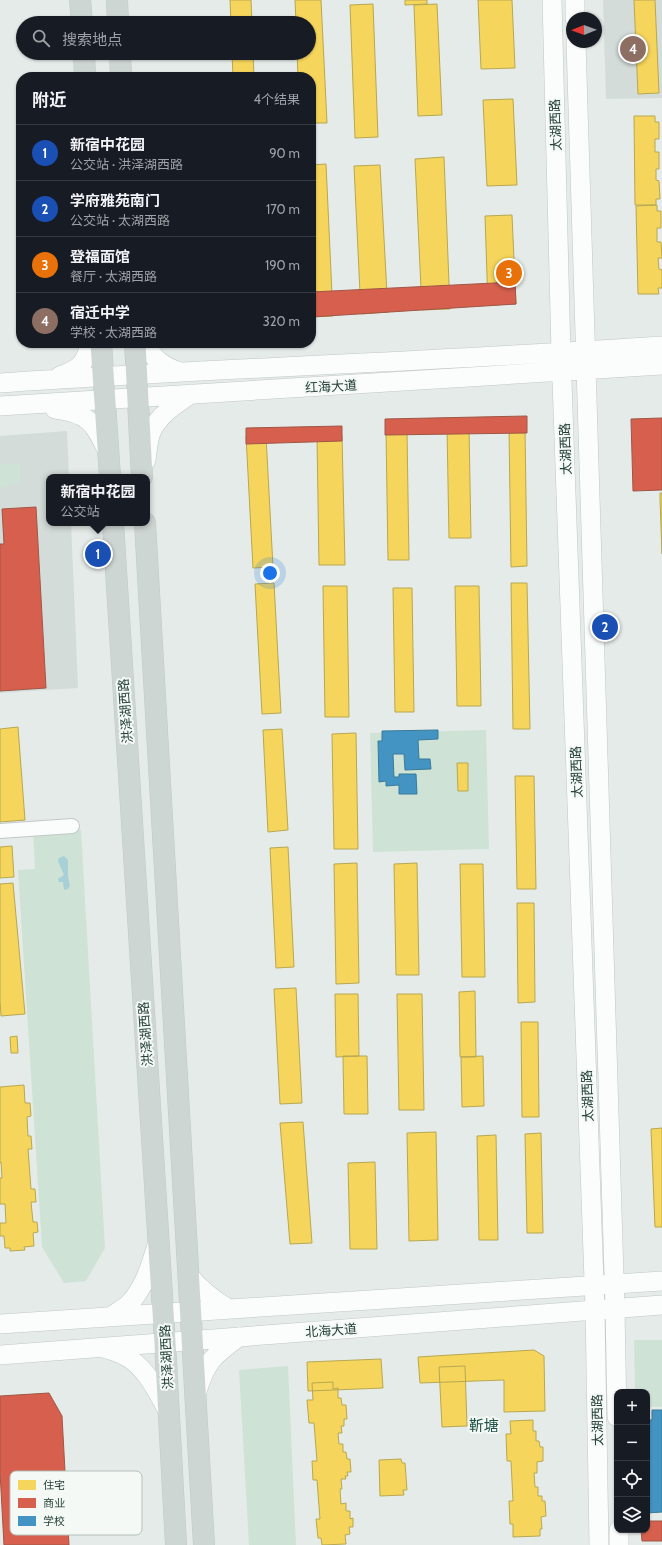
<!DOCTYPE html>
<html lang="zh">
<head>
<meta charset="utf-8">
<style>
	:root { --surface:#171b24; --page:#242831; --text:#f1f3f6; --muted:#9ea1a6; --line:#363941; --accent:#677b75 }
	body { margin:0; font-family:Cabin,"Noto Sans SC",sans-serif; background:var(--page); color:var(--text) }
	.controls { position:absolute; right:12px; bottom:12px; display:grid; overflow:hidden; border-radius:8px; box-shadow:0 1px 3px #0004 }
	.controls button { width:36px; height:36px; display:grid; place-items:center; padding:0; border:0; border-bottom:1px solid var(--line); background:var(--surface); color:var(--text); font:20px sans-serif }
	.compass { position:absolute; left:566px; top:12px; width:36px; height:36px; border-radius:50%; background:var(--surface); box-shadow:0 1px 3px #0004; rotate:269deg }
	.you { position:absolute; left:270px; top:573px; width:14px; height:14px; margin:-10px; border:3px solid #fff; border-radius:50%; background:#1a73e8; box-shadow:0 0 0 6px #1a73e833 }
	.badge { display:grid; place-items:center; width:26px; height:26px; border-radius:50%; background:var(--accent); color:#fff; font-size:13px; font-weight:700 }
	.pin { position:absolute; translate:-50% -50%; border:2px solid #fff; box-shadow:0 1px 4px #0006 }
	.popup { position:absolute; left:46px; top:474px; width:104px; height:52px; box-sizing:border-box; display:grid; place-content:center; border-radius:8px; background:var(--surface); filter:drop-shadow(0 1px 3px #0005); font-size:13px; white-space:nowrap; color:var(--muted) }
	.popup b { font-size:15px; color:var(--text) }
	.popup::after { content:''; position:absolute; left:50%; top:100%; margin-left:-8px; border:8px solid transparent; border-top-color:var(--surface) }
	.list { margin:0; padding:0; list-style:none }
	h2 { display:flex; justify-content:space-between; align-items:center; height:52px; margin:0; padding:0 16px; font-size:17px }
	h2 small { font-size:13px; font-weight:400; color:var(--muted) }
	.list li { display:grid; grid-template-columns:26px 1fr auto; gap:12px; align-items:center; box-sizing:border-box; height:56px; padding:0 16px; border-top:1px solid var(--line) }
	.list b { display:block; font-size:15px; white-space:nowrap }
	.list p { margin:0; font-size:13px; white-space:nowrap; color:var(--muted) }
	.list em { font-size:13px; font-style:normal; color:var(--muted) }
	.icon { flex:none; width:22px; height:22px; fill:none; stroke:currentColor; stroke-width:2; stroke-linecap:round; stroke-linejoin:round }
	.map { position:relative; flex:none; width:662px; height:1545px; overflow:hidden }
	.search { position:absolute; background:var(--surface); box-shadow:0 1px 3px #0004; left:16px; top:16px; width:300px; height:44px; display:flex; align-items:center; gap:10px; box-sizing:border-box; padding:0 14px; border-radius:22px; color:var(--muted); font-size:15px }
	.panel { position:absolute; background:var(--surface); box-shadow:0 1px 3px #0004; left:16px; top:72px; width:300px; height:276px; border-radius:16px }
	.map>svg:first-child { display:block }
</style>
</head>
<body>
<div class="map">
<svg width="662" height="1545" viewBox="0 0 662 1545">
	<rect width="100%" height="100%" fill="#e5ebe8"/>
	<path fill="#d3dcd8" d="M603,0H662V98L606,99Z
		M67,431L69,477H49V523H71L78,688L0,693V436Z"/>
	<path fill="#cee3d5" d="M0,464H20V482L2,487L0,489Z
		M486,730L489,849L373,852L370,733Z
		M81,830L105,1248L86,1281L64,1283L42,1247L18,870L35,869L33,832Z
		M634,1340H662V1407H647V1392H635Z
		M288,1366L296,1545H249L239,1370Z"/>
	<path fill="#a7d0d7" d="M64,856L68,860V876L70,886L68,889L64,890L63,882H59L58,879L64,875L58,861L59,858Z"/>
	<path fill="#f6d55c" stroke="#b7a851" d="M230,0H251L252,23H231Z
		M295,0H321L327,123H311V77H298L297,53H309V23H296Z
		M405,0H427V4L405,5Z
		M478,0H512L515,68L481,69Z
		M634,0H655L659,93L638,94Z
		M373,4L378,137L355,138L350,5Z
		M437,4L442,115L418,116L414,5Z
		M232,53H253L254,77H233Z
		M513,99L517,185L487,186L483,100Z
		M634,116H655V122H659V139H655V152H659V169H656V180L659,181L660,199H656V205H635Z
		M444,157L450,309L422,310L415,159Z
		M326,164L333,316L311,317V165Z
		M380,165L388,312L361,314L354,166Z
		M657,205V211H661V228H657V242H661L662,258H658L659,269L662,270V288H658L659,294H638L636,206Z
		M512,215L516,304L488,305L485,216Z
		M447,427H469L471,538H449Z
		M509,428H525L527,566L511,567Z
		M386,431H407L409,560H388Z
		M342,435L345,565H319L317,436Z
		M246,436H266L273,567L253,568Z
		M660,493H662V554L660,499Z
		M274,583L281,713L262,714L255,584Z
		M511,583H527L530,729H513Z
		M323,586H347L349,717H325Z
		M455,586H479L481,706H457Z
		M393,588H412L414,712H395Z
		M18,727L25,820L0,822V729Z
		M282,729L288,830L268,832L263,730Z
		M356,733L358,849H334L332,734Z
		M457,763H468V791H458Z
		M515,776H534L536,889H517Z
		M12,846L14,877L0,878V847Z
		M288,847L294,967L276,968L270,848Z
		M357,863L359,983L336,984L334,864Z
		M417,863L419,975H396L394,864Z
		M460,864H483L485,977H462Z
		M13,883L25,1014L1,1016L0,1001V884Z
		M517,903H534L535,1002L518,1003Z
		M296,988L302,1103L280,1104L274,989Z
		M475,991L476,1057H460L459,992Z
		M335,994H358L359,1056L336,1057Z
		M397,994H422L424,1110H399Z
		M521,1022H538L539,1117H522Z
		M17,1036L18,1053H11L10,1037Z
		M343,1056H367L368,1114H344Z
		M483,1056L484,1106L462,1107L461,1057Z
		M24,1085L25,1103H30L31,1116L27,1117L28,1136H31L32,1149H28L31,1189H35L36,1202H31L33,1222H37L38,1232L33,1233L34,1246L24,1247L25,1250L10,1251V1248H5L4,1236H0V1223H6L5,1204H0V1178H2L1,1162L0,1163V1087Z
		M303,1122L312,1243L290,1244L280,1123Z
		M662,1128V1227H655L651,1129Z
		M436,1132L438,1240L409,1241L407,1133Z
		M541,1133L543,1233H527L525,1134Z
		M496,1135L498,1240H479L477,1136Z
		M375,1162L377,1249H350L348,1163Z
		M534,1350L544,1356L545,1411L504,1412V1380L420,1383L418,1357Z
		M381,1359L383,1388L308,1391L307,1362Z
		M465,1366L467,1426L442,1427L439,1367Z
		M333,1382V1389L338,1388V1398H341L342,1405H346L347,1419H344V1426H341L342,1433H338L339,1444H343V1452H346L347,1459H350L351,1472H347L348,1476H345L346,1479H341L342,1489H340L341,1504L346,1503V1511H350V1519L353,1518V1527H349L350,1534L345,1535L346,1544L322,1545L321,1538H318L316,1519H320L317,1480H313L312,1461H317L314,1423H309L307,1400H313L312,1383Z
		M533,1420V1431H536V1441H539L540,1447H543V1461L537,1462V1473H534L535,1487H538V1496H542V1501H545L546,1516L541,1517L542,1529H540V1536L513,1537V1524H510L509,1501H513L511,1461H507L506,1434H511L510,1421Z
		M401,1459L402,1463H405L407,1490H403L404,1495L380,1496L379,1460Z"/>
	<path fill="#d6604d" stroke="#a05646" d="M515,282L516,304L311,317V292Z
		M527,416V433L385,435V419Z
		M662,418V490L633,491L631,419Z
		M342,426V441L246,444V428Z
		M36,507L46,688L0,691V544H4L2,509Z
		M49,1393L62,1416L69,1545H4L0,1472V1396Z
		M647,1521H662V1541H642L641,1530H647Z"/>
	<path fill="#4393c3" stroke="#397a99" d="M438,730V739L418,740L419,759H430L431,769L405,770L404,754H393L394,777H399V774H416L417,794H399V785L386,786V781L379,782L378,741H382V731Z
		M652,1410H662V1512L647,1513V1420H652Z"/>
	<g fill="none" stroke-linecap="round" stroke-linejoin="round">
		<g stroke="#c2c8c5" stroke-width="16">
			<path id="street" d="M0,831L72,826"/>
		</g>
		<g stroke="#c0c8c5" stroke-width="20">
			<path id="secondary" d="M552,0L561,353L595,1309L599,1545
				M575,0V18
				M576,42L615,1308L617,1417
				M144,343C154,359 162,366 180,372
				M60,376C82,368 84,364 91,343
				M0,383C220,368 442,361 662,346
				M0,406L662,365
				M55,409C89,413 94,423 108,452
				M146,460C147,452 148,443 150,435C157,416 174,405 191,394
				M189,1276C201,1290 213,1300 229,1309
				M110,1317C116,1313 123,1309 128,1305C145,1288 151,1264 158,1242
				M0,1324L662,1281
				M106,1349C111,1350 116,1352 121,1354C145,1364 157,1391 169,1413
				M0,1355L662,1305
				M196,1395C205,1363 213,1355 239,1337
				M619,1530V1545"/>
		</g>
		<g stroke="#c1cac7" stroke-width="22">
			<path id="primary" d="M80,0L82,23
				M117,0L118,23
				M84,53L85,77
				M120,53L121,77
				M101,343L110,477
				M135,343L142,477
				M113,523L165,1343L176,1545
				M145,523L204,1545"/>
		</g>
		<use href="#street" stroke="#fbfcfc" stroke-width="14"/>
		<use href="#secondary" stroke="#fbfcfc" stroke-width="19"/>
		<use href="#primary" stroke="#ced6d4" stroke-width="21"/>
	</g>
	<g text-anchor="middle" stroke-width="4" stroke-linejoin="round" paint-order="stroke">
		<g font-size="13" fill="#233e37" stroke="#f4f9f6">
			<text transform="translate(555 125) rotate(-92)" y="5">太湖西路</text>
			<text transform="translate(331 386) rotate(-3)" y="5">红海大道</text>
			<text transform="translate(565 449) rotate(-92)" y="5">太湖西路</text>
			<text transform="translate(125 711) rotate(-94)" y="5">洪泽湖西路</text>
			<text transform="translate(576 772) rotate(-92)" y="5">太湖西路</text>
			<text transform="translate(145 1034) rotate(-94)" y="5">洪泽湖西路</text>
			<text transform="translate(587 1096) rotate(-92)" y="5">太湖西路</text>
			<text transform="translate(331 1330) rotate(-4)" y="5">北海大道</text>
			<text transform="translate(166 1357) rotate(-93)" y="5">洪泽湖西路</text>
			<text transform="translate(597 1420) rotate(-91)" y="5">太湖西路</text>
		</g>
		<g font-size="15" fill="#1f5045" stroke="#f4f9f6">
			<text x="484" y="1431">靳塘</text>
		</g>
	</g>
	<rect x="10" y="1471" width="132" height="64" rx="6" fill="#f4f9f6" stroke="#b5c1bd" stroke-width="1"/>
	<rect x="18" y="1480" width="18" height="10" fill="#f6d55c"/>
	<rect x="18" y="1498" width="18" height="10" fill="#d6604d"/>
	<rect x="18" y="1516" width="18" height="10" fill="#4393c3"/>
	<g font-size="11" fill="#233e37">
		<text x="43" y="1489">住宅</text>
		<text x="43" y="1507">商业</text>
		<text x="43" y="1525">学校</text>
	</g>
</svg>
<div class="controls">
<button>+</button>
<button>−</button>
<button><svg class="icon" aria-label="locate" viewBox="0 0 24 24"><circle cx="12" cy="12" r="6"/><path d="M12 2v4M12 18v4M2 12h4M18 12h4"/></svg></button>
<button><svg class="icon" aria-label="layers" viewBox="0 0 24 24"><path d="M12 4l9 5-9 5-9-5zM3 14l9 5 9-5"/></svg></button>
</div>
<svg class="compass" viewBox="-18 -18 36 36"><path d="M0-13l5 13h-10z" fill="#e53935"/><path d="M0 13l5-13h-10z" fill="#9ea1a6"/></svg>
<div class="you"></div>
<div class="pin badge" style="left:98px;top:554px;background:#1a4fb4">1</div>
<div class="popup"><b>新宿中花园</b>公交站</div>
<div class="pin badge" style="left:605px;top:627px;background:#1a4fb4">2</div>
<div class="pin badge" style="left:509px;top:273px;background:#e8710a">3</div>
<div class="pin badge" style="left:633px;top:49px;background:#8d6e63">4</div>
<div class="search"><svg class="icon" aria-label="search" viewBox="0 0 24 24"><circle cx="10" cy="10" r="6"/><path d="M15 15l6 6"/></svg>搜索地点</div>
<section class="panel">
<h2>附近<small>4个结果</small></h2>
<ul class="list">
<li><span class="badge" style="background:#1a4fb4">1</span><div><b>新宿中花园</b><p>公交站 · 洪泽湖西路</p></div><em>90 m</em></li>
<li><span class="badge" style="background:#1a4fb4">2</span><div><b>学府雅苑南门</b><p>公交站 · 太湖西路</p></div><em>170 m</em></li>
<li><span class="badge" style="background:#e8710a">3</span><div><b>登福面馆</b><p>餐厅 · 太湖西路</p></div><em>190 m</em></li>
<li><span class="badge" style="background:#8d6e63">4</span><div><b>宿迁中学</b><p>学校 · 太湖西路</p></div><em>320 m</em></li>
</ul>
</section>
</div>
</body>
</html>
